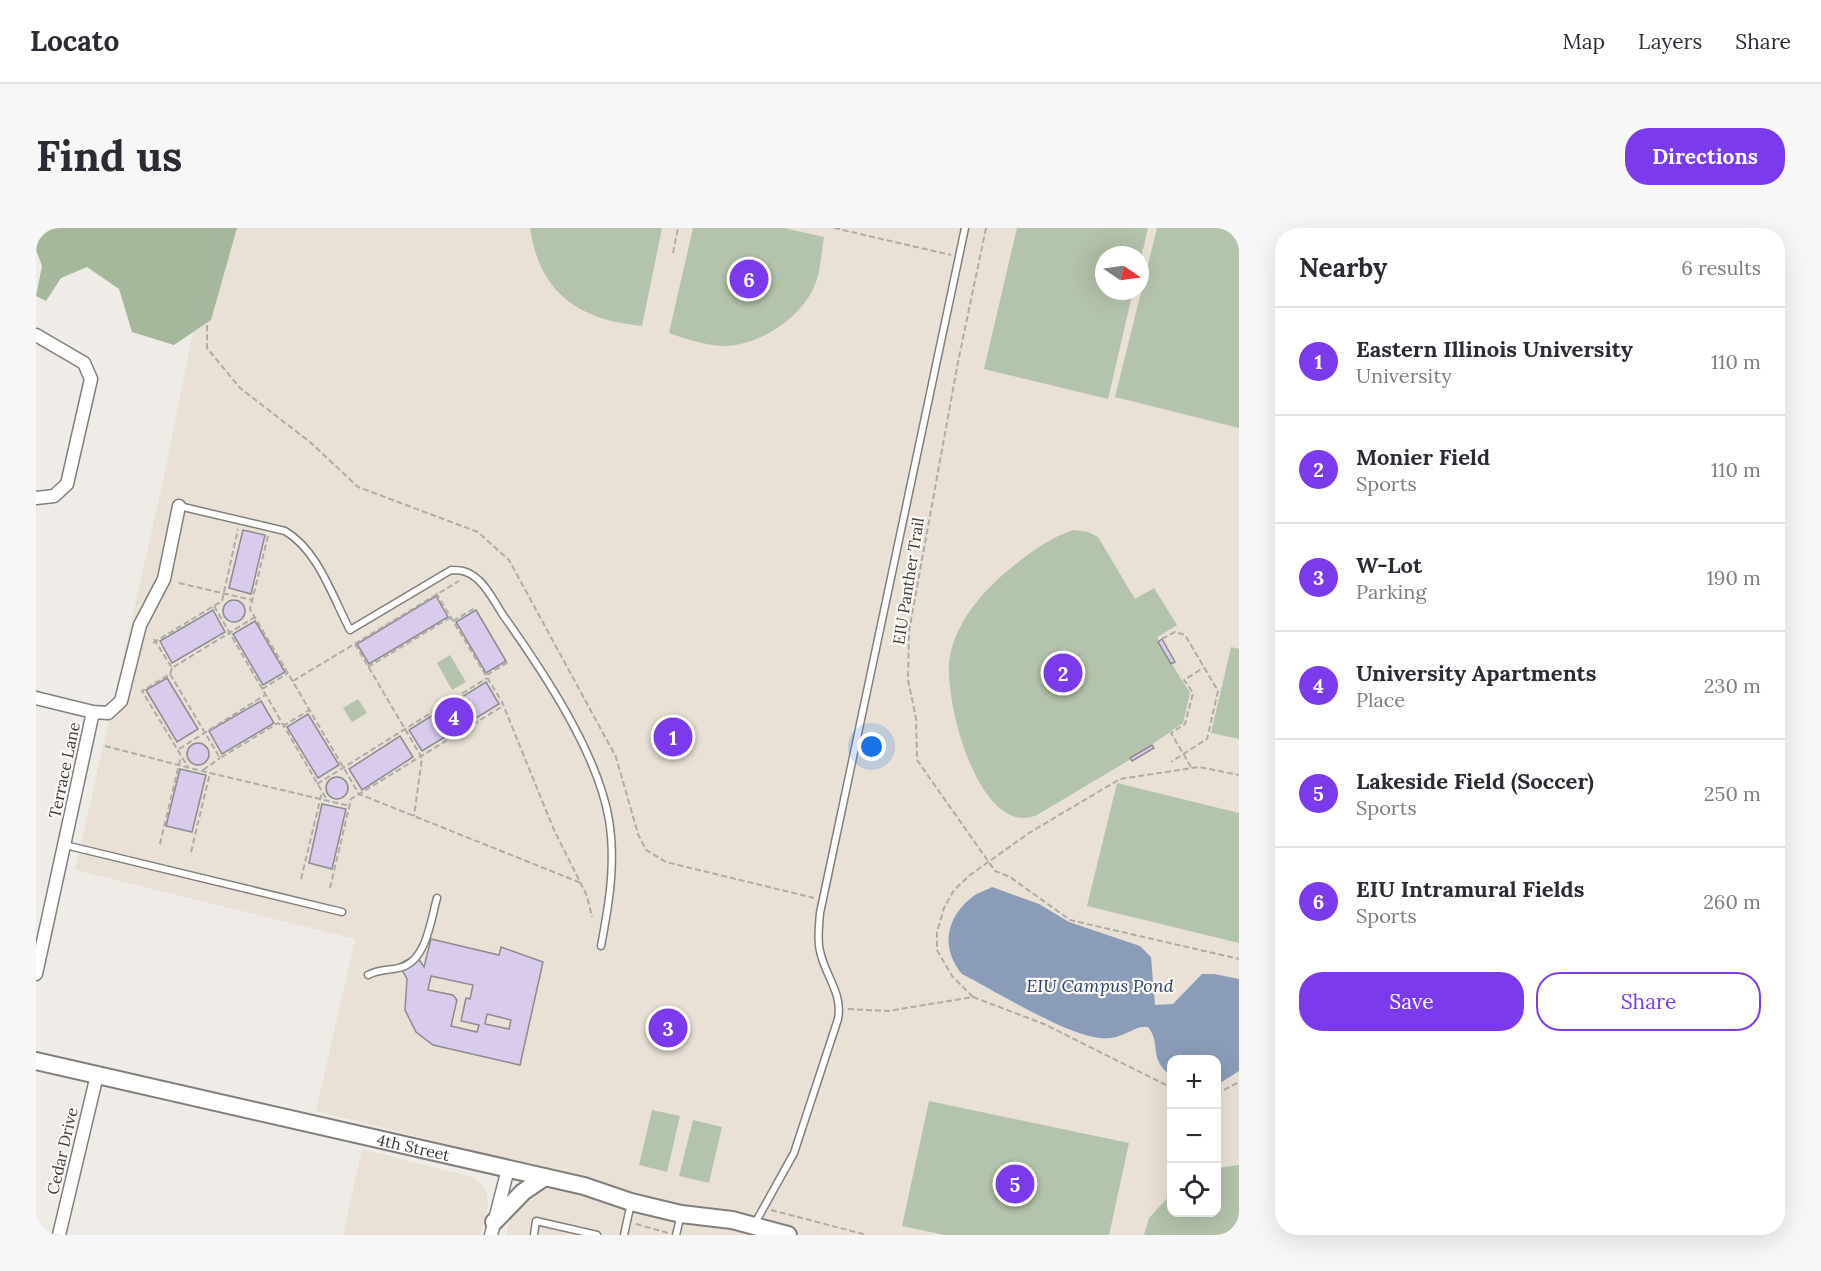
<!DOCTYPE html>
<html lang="en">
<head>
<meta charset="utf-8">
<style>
	:root { --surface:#fff; --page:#f7f7f7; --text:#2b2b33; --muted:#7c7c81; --line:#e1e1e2; --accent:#7c3aed }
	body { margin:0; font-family:Lora,serif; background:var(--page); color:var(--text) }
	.controls { position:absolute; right:18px; bottom:18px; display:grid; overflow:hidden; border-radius:12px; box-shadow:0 6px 24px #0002 }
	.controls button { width:54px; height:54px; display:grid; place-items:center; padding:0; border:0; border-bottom:2px solid var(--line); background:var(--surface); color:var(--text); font:30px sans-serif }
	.compass { position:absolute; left:1059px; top:18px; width:54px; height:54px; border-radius:50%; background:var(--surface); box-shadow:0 6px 24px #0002; rotate:103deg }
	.you { position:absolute; left:836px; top:519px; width:21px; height:21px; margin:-15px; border:4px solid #fff; border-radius:50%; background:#1a73e8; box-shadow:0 0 0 9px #1a73e833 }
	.badge { display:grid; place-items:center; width:39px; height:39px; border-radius:50%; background:var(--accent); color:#fff; font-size:20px; font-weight:700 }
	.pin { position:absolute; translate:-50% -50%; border:3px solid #fff; box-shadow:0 2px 6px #0006 }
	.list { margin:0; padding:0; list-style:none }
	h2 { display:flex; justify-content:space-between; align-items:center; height:78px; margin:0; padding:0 24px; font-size:26px }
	h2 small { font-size:20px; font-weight:400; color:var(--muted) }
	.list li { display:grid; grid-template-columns:39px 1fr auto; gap:18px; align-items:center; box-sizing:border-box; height:108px; padding:0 24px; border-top:2px solid var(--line) }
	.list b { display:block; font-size:22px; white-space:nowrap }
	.list p { margin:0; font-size:20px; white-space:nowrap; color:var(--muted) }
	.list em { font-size:20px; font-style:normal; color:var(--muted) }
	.actions { display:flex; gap:12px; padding:18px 24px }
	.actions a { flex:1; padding:14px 0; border:2px solid var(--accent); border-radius:24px; text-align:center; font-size:21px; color:var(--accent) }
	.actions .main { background:var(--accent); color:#fff }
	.icon { flex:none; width:33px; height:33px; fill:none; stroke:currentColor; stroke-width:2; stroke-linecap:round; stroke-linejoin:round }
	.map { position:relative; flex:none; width:1203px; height:1007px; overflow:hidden; border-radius:24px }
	header { display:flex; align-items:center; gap:36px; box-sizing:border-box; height:84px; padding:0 30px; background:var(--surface); border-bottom:2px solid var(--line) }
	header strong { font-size:28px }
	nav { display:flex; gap:33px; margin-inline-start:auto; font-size:21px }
	.intro { display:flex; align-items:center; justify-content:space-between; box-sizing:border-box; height:144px; padding:0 36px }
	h1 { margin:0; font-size:42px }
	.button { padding:15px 27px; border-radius:24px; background:var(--accent); color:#fff; font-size:21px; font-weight:700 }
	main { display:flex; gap:36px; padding:0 36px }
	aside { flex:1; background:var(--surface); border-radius:24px; box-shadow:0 6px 24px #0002 }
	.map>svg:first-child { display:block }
</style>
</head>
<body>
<header>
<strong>Locato</strong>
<nav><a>Map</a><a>Layers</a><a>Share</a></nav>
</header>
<div class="intro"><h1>Find us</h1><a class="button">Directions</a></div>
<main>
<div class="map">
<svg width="1203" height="1007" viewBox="0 0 1203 1007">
	<rect width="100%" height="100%" fill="#efece7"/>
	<path fill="#e9e1d6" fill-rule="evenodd" d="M178,0H1203V1007H470L490,936L280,883L319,711L39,642L127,253ZM1068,27H1104V63H1068ZM1136,832H1180V984H1136Z
		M326,921L436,949L446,957L451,967L452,978L445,1007H307Z"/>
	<path fill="#b4c3ab" d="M494,0H626L606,98C543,92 504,66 494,0Z
		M657,0H748L788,9C785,25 785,44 778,59C764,91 722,118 687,118C669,117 650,111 633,105Z
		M981,0H1112L1104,34V27H1068V63H1097L1072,171L948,141Z
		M1121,0H1203V200L1079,169Z
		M1038,302L1052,304L1062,309L1099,371L1118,360L1141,397L1122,409V414L1154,465L1147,495L1095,531L1001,587C943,612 906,469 914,428C921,391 951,358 980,336C996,323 1019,307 1038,302Z
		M1195,419L1203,421V511L1175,505Z
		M414,427L430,454L416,462L401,435Z
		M322,471L331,485L316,494L307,480Z
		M1081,555L1203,585V715L1051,678Z
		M893,873L1093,915L1073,1007H909L866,998Z
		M616,882L644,888L631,944L603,937Z
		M657,892L686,899L673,955L643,948Z
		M1203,937V1007H1108L1113,990L1135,966L1136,984H1180L1181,940Z"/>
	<path fill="#a6b89b" d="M0,0H201L175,92L138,117L96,104L83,61L51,39L25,50L10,73L0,68L6,38L0,22Z"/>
	<path fill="#8a9cb8" d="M956,659L1003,676L1033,694L1104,718L1115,729L1119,777L1137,776L1166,746H1178L1203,751V843L1181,857L1180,832H1136L1135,848C1111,829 1126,816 1112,799C1097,797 1087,813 1064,810C1028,806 961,764 926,746C905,721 909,691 935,670C942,664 949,663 956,659Z"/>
	<path fill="#d8cbeb" stroke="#8d8b90" stroke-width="1.5" fill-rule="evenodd" d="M207,302L229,307L215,366L193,360Z
		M400,368L412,389L333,436L321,416Z
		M187 383a11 11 0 1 1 22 0a11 11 0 1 1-22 0Z
		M177,382L189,404L136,435L124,413Z
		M440,382L470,433L450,445L420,394Z
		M219,393L249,444L227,457L197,406Z
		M1126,411L1139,434L1135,436L1122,414Z
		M131,450L162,501L141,514L110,462Z
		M450,454L463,476L386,523L373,502Z
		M225,473L238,495L186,526L173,503Z
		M272,486L303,537L282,550L251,499Z
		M364,508L377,529L326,562L313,541Z
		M151 526a11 11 0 1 1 22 0a11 11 0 1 1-22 0Z
		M1116,517L1118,520L1096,533L1094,530Z
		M144,541L170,547L156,604L130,598Z
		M290 560a11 11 0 1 1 22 0a11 11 0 1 1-22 0Z
		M286,576L310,581L296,641L273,635Z
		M395,711L463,727L465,719L507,734L484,837L397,817L380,804L369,782L371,751L363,736L380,727L388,739ZM395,748L437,757L434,771L430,770L425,793L443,797L441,804L415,798L421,772L417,767L392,762ZM451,786L475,792L473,801L449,796Z"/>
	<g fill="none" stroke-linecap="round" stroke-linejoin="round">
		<g stroke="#827f7b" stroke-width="9">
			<path id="lane" d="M143,278L249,303C282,322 297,370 314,402L415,342C425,342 432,343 440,350C451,358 459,375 467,387C506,442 562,525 573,592C580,635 573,676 565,718
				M29,617L306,684
				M332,747C345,740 358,743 369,738C391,728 395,691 401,670
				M718,997L758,925L802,791C807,765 789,748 784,723C781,711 783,698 784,685L929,0
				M498,1007L500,993L561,1007
				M588,1007L595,975
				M640,1007L645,986"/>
		</g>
		<g stroke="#827f7b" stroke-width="15">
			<path id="street" d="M0,107L48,135L55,151L31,256L18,268L0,270
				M0,470L57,484L72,485L85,473L104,397L128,351L143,278
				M0,746L57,484
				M23,1007L61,847
				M455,1007L472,941"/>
		</g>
		<g stroke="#827f7b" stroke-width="20">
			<g id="secondary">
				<path id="s1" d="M0,833L548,958L595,974L645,986L696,992L752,1007"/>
				<path d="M458,994L487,964L509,949"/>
			</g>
		</g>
		<path stroke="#afaca8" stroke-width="2" stroke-dasharray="6 3" stroke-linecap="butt" d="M186,0L171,68V120L204,160L274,214L322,259L442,304L473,332L580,529L602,606L610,622L630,634L778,670
			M798,0L915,27
			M950,0L922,134L873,403L872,452L880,490L881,532L959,643L974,649L1034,692L1203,731
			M637,25L642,0
			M232,308L214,381L323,566L545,655
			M143,355L216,372
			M400,365L466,474L518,602L551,668L556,689
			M178,378L291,572
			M417,393L439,380
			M118,411L136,440L219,389
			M1126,411L1139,404L1149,407L1182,463L1171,511L1135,534
			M117,415L186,373L202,301
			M319,416L386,530L378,588
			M332,439L415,389
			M136,440L134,446L106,463L152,539
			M134,446L184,530L242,495L247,498L273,482
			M451,447L472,434
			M257,453L423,353
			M226,461L252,445
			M69,518L174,545
			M143,521L229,467
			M1155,539L1135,505L1149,496L1157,465L1148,452L1167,440
			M167,542L184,530
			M281,556L451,450
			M124,616L145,528
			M155,624L174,545L314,578
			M265,651L286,564
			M294,660L315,571L467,478
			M937,769L916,748L901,722V704L908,680L918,662L934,647L993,605L1084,551L1163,539L1203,547
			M812,781L852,783L937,769L1008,796L1136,860
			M1180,866L1203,854
			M735,982L831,1007
			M600,996L632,1005"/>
		<use href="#lane" stroke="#fff" stroke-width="6"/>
		<use href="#street" stroke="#fff" stroke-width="12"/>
		<use href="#secondary" stroke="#fff" stroke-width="16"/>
	</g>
	<g text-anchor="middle" stroke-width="4.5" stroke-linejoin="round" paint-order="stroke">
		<g font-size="16" fill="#3d3c3a" stroke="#fcf9f4">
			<text transform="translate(872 353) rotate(-81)" y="6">EIU Panther Trail</text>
			<text transform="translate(28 542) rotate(-78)" y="6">Terrace Lane</text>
			<text dy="6" stroke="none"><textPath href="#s1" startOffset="387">4th Street</textPath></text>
			<text transform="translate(26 923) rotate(-77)" y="6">Cedar Drive</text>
		</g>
		<g font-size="18" font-style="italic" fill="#29436b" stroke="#fcf9f4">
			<text x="1064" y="764">EIU Campus Pond</text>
		</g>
	</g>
</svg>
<div class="controls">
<button>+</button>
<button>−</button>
<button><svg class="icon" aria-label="locate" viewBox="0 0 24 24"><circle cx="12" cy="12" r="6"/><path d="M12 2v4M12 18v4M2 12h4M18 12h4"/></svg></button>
</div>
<svg class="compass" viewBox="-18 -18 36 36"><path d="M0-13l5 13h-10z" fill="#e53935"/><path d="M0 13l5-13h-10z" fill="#7c7c81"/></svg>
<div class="you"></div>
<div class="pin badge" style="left:637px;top:509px">1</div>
<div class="pin badge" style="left:1027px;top:445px">2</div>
<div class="pin badge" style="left:632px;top:800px">3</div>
<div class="pin badge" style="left:418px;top:489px">4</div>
<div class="pin badge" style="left:979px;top:956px">5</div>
<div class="pin badge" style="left:713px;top:51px">6</div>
</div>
<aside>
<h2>Nearby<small>6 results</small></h2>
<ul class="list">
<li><span class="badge">1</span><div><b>Eastern Illinois University</b><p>University</p></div><em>110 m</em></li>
<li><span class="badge">2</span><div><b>Monier Field</b><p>Sports</p></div><em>110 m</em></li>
<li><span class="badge">3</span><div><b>W-Lot</b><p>Parking</p></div><em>190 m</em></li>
<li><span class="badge">4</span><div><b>University Apartments</b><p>Place</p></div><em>230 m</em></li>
<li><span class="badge">5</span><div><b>Lakeside Field (Soccer)</b><p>Sports</p></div><em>250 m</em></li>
<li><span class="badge">6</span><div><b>EIU Intramural Fields</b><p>Sports</p></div><em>260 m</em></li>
</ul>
<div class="actions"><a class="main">Save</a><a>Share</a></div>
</aside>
</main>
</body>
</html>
